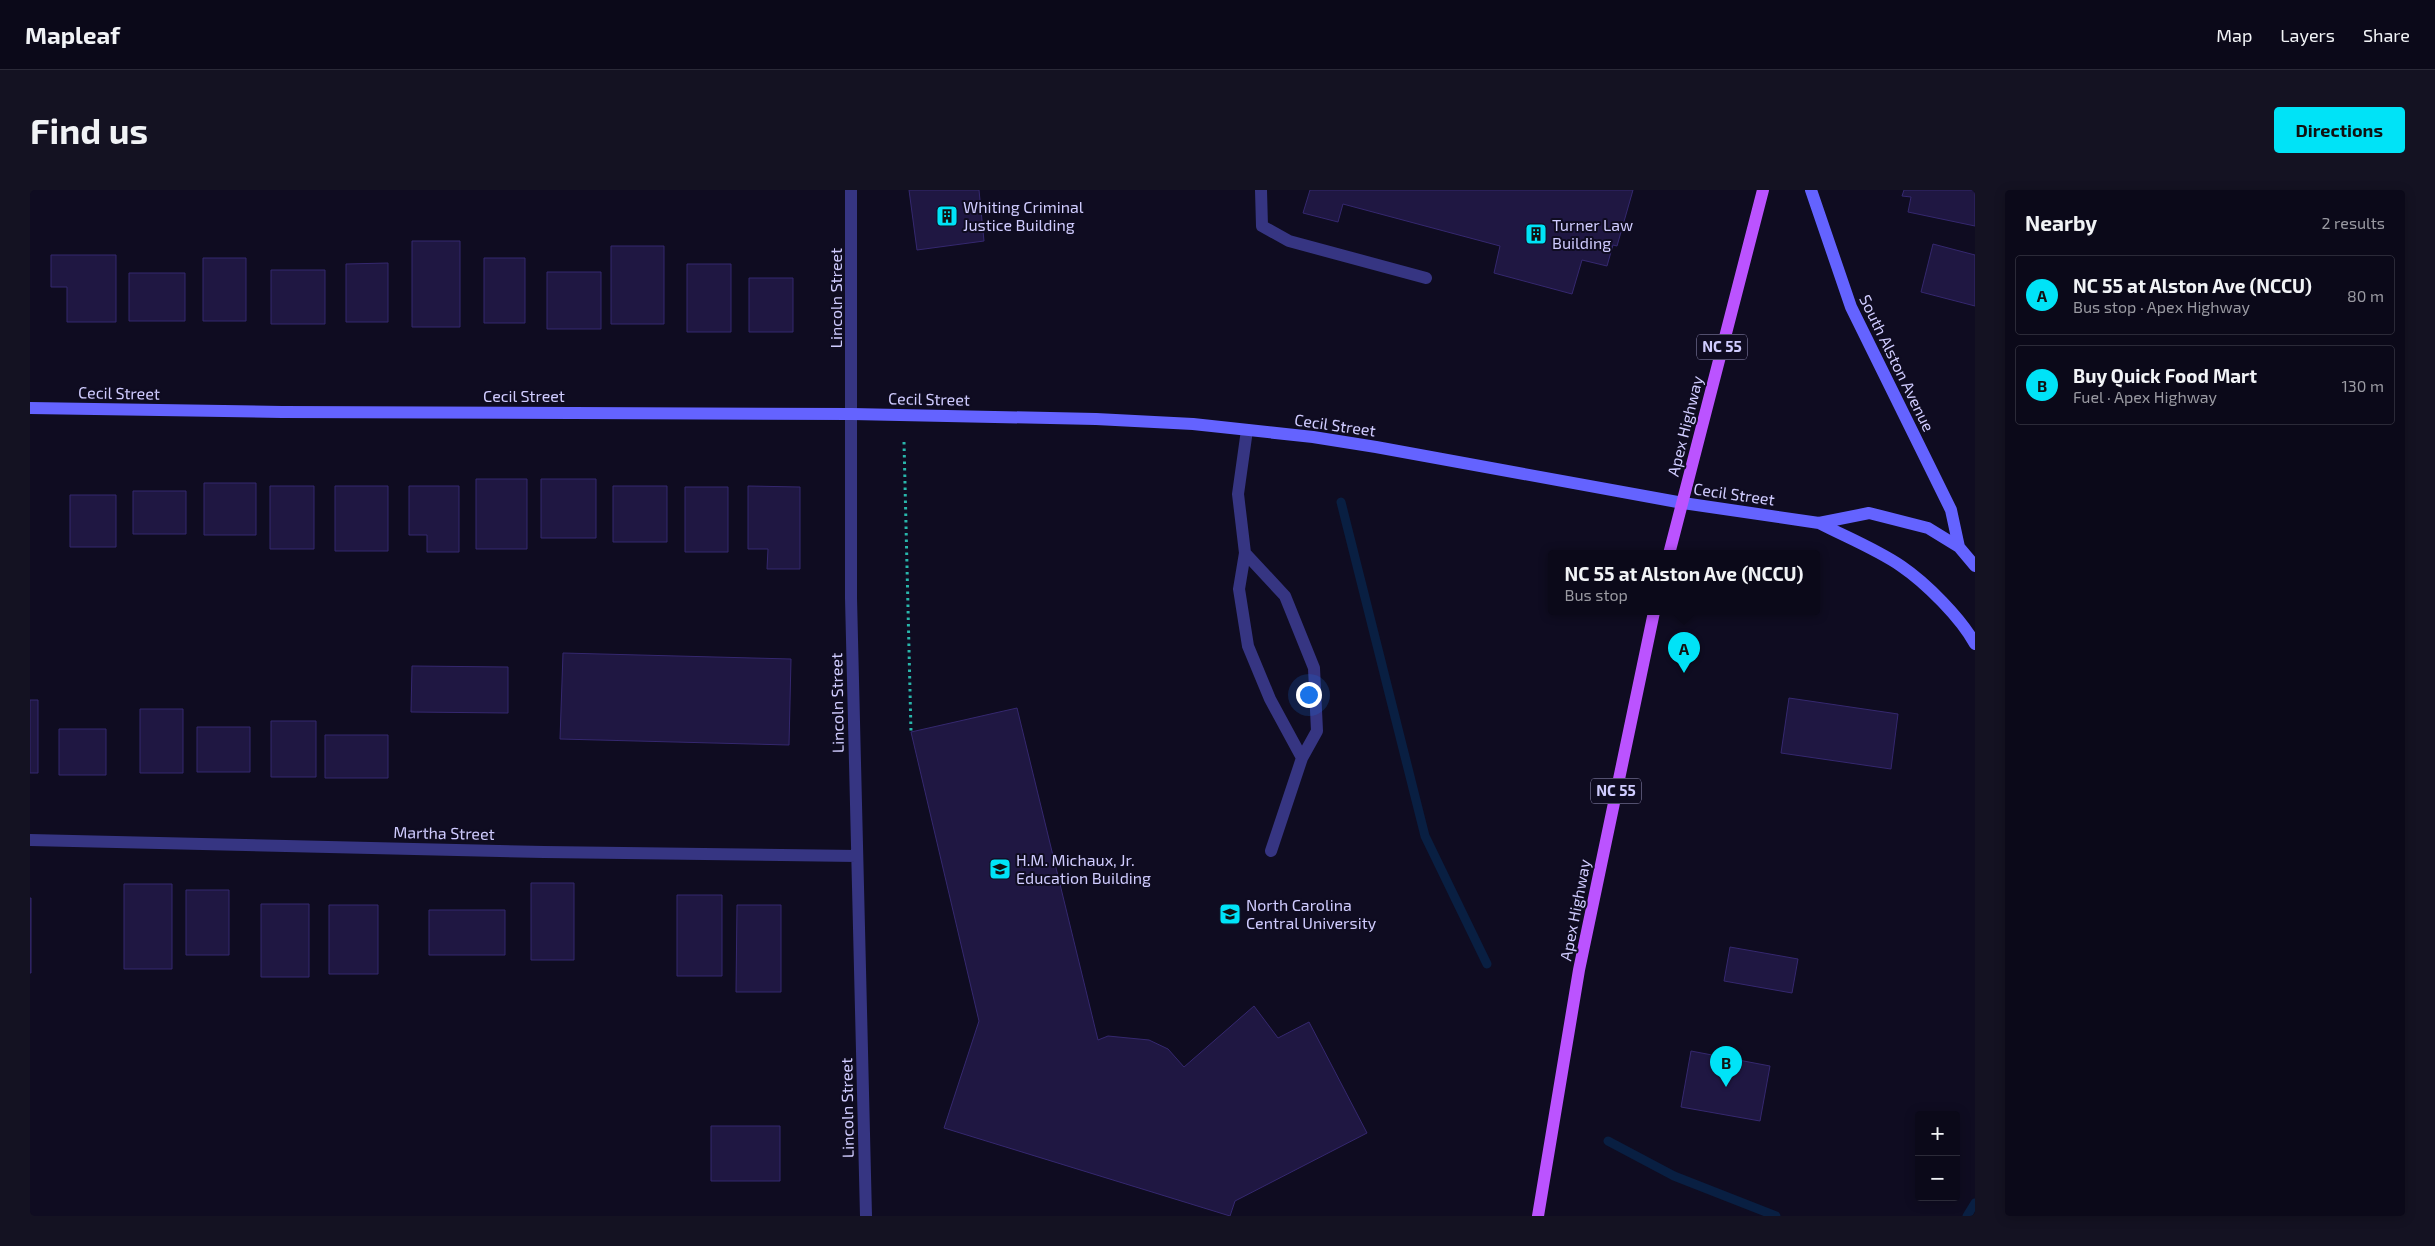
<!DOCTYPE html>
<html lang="en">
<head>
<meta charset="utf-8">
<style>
	:root { --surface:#0b0919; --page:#141222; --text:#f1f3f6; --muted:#9a9aa2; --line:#2b2a38; --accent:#00e3f7 }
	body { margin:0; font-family:"Exo 2",sans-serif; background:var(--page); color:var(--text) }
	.controls { position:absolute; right:15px; bottom:15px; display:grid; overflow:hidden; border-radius:5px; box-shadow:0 2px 12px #0003 }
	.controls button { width:45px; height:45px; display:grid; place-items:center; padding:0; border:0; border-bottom:1px solid var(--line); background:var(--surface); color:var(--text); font:25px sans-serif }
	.you { position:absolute; left:1278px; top:504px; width:18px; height:18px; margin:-12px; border:4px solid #fff; border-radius:50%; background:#1a73e8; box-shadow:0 0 0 8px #1a73e833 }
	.badge { display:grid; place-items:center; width:32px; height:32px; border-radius:50%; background:var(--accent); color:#111; font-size:16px; font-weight:700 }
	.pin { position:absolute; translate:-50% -41px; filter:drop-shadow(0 1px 2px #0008) }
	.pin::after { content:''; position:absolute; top:26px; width:18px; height:15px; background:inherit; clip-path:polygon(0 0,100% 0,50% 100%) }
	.popup { position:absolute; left:1518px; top:360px; width:272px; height:65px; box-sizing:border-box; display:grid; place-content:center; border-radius:5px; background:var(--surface); filter:drop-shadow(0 1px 4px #0005); font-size:16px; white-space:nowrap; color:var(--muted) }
	.popup b { font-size:19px; color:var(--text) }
	.popup::after { content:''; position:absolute; left:50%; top:100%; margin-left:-10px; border:10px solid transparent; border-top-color:var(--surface) }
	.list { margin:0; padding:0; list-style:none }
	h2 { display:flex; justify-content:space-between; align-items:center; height:65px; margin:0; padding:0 20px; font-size:21px }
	h2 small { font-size:16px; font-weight:400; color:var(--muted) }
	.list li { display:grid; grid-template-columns:32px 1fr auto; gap:15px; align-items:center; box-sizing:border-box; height:80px; margin:0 10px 10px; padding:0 10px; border:1px solid var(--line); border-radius:5px }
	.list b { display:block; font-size:19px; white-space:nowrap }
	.list p { margin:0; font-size:16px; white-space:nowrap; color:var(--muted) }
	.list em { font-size:16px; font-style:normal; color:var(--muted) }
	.map { position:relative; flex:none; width:1945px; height:1026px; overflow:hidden; border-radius:5px }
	header { display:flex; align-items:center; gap:30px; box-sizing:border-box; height:70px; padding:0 25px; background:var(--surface); border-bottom:1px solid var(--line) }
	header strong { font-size:24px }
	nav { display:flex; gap:28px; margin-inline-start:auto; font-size:18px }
	.intro { display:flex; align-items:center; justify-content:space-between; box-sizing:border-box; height:120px; padding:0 30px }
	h1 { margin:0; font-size:35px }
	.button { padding:12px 22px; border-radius:5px; background:var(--accent); color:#111; font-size:18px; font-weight:700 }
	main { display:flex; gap:30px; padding:0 30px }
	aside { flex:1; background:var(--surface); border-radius:5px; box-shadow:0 2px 12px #0003 }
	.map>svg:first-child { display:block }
</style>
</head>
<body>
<header>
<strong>Mapleaf</strong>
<nav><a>Map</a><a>Layers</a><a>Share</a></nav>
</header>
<div class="intro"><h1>Find us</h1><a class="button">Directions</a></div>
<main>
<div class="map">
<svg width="1945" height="1026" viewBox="0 0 1945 1026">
	<rect width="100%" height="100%" fill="#0f0c21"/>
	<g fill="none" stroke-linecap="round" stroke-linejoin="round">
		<path stroke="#091f42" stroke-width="9" d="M1311,312L1395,646L1457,774
			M1578,951L1644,986L1746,1026
			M1937,1026L1945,1013"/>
	</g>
	<path fill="#1f1742" stroke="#35286f" d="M879,0H949L954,51L887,60Z
		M1280,0H1603L1587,56L1583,55L1577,76L1552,70L1542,104L1464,83L1470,56L1313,14L1308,32L1273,23Z
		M1874,0H1945V36L1878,22L1881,7L1872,6Z
		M382,51H430V137H382Z
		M1903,54L1945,65V116L1891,102Z
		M581,56H634V134H581Z
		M21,65H86V132H37V97H21Z
		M173,68H216V131H173Z
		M454,68H495V133H454Z
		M358,73V132H316V74Z
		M657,74H701V142H657Z
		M241,80H295V134H241Z
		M517,82H571V139H517Z
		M99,83H155V131H99Z
		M719,88H763V142H719Z
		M446,289H497V359H446Z
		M511,289H566V348H511Z
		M174,293H226V345H174Z
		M240,296H284V359H240Z
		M305,296H358V361H305Z
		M379,296H429V362H397V345H379Z
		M583,296H637V352H583Z
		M718,296L770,297V379H737L738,359H718Z
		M655,297H698V362H655Z
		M103,301H156V344H103Z
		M40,305H86V357H40Z
		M533,463L761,469L759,555L530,549Z
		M382,476L478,477V523L381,522Z
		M1759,508L1868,524L1861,579L1751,563Z
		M0,510H8V583H0Z
		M987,518L1068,850L1078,846L1119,850L1138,859L1154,877L1224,816L1248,848L1279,832L1337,943L1205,1011L1200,1026L914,938L949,831L881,542Z
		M110,519H153V583H110Z
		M241,531H286V587H241Z
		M167,537H220V582H167Z
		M29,539H76V585H29Z
		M295,545H358V588H295Z
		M501,693H544V770H501Z
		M94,694H142V779H94Z
		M156,700H199V765H156Z
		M647,705H692V786H647Z
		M0,708H1V783H0Z
		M231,714H279V787H231Z
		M299,715H348V784H299Z
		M707,715H751V802H706Z
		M399,720H475V765H399Z
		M1700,757L1768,769L1762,803L1694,791Z
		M1661,861L1740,876L1730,931L1651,917Z
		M681,936H750V991H681Z"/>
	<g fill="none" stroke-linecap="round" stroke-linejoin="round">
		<path stroke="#29b6ab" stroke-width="3" stroke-dasharray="2.5 4" stroke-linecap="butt" d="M874,252L881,542"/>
		<path stroke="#363582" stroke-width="12" d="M1231,0L1232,36L1259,51L1396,88
			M1217,240L1208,304L1215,363L1209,399L1218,456L1240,509L1272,568
			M1215,363L1255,406L1284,478L1287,541L1272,568L1241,661"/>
		<path stroke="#363582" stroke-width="12" d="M821,0V408L836,1026
			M0,650L514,662L827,666"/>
		<path stroke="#6463ff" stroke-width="12" d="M1781,0L1821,117L1921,320L1929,357
			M0,218L252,222L822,224L1066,229L1163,234L1283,247L1346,257L1653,313L1789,333L1839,323L1898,338L1929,357L1945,376
			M1789,333C1816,347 1846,359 1871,376C1896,393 1931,428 1945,454"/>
		<path stroke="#bb53ff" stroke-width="12" d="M1639,364L1733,0
			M1508,1026L1549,780L1624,422"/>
	</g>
	<defs>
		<g id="building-square" transform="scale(1.125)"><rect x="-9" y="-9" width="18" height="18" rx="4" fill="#00e3f7" stroke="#0f0c21"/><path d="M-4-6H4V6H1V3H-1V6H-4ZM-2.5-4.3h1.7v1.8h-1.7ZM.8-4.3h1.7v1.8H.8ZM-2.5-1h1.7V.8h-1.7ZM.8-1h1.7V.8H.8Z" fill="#111"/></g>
		<g id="school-square" transform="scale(1.125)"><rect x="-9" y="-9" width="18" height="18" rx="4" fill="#00e3f7" stroke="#0f0c21"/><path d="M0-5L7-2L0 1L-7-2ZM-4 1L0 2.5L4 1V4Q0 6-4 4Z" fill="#111"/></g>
		<g id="university-square" transform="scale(1.125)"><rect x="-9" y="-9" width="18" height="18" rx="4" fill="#00e3f7" stroke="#0f0c21"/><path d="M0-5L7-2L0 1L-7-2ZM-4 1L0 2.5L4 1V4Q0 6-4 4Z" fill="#111"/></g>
	</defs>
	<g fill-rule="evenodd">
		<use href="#building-square" x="917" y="26"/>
		<use href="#building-square" x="1506" y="44"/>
		<use href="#school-square" x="970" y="679"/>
		<use href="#university-square" x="1200" y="724"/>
	</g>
	<g text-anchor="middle" stroke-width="4" stroke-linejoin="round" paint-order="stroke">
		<g fill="#0f0c21" stroke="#9692bc" stroke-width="1">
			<rect x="1667" y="144.5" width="50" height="25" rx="4"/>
			<rect x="1561" y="588.5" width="50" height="25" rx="4"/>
		</g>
		<g font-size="15" font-weight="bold" fill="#d0ccff">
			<text x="1692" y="162">NC 55</text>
			<text x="1586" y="606">NC 55</text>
		</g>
		<g font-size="16" fill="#d0ccff" stroke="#0f0c21" text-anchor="start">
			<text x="933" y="23">Whiting Criminal<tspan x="933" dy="18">Justice Building</tspan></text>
			<text x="1522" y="41">Turner Law<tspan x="1522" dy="18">Building</tspan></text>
			<text x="986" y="676">H.M. Michaux, Jr.<tspan x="986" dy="18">Education Building</tspan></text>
			<text x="1216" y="721">North Carolina<tspan x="1216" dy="18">Central University</tspan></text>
		</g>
		<g font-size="16" fill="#d0ccff" stroke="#0f0c21">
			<text transform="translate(806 108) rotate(-90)" y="6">Lincoln Street</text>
			<text transform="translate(1867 173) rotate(64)" y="6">South Alston Avenue</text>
			<text transform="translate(89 203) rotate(1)" y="6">Cecil Street</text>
			<text x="494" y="212">Cecil Street</text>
			<text transform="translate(899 209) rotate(1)" y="6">Cecil Street</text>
			<text transform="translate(1305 235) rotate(8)" y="6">Cecil Street</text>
			<text transform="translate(1655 236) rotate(-76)" y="6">Apex Highway</text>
			<text transform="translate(1704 304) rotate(8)" y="6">Cecil Street</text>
			<text transform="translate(807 513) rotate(-91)" y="6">Lincoln Street</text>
			<text transform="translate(414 643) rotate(1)" y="6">Martha Street</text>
			<text transform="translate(1545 720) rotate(-79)" y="6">Apex Highway</text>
			<text transform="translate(817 918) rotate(-91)" y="6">Lincoln Street</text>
		</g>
	</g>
</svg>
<div class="controls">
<button>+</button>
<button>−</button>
</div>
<div class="you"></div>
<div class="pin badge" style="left:1654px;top:483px">A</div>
<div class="popup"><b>NC 55 at Alston Ave (NCCU)</b>Bus stop</div>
<div class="pin badge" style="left:1696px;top:897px">B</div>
</div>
<aside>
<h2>Nearby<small>2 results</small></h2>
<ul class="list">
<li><span class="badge">A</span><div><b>NC 55 at Alston Ave (NCCU)</b><p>Bus stop · Apex Highway</p></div><em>80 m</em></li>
<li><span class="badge">B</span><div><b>Buy Quick Food Mart</b><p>Fuel · Apex Highway</p></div><em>130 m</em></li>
</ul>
</aside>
</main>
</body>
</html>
